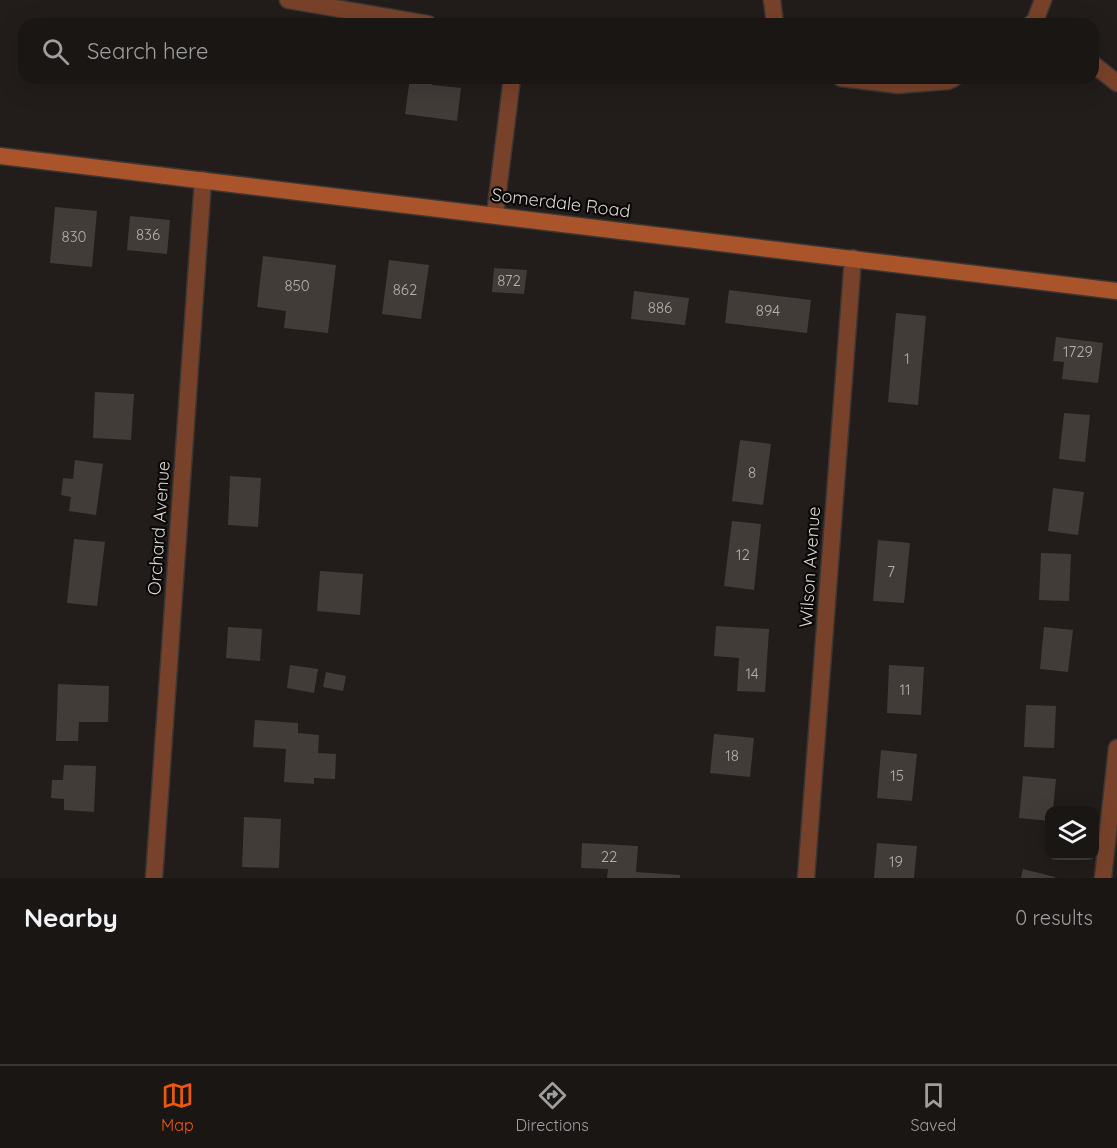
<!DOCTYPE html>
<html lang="en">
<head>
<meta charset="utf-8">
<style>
	:root { --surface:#1a1614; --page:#231f1d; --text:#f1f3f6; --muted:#9f9fa0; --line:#383534; --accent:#ea580c }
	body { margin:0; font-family:Quicksand,sans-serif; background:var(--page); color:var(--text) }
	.controls { position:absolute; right:18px; bottom:18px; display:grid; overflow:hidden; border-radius:12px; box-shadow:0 6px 24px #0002 }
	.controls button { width:54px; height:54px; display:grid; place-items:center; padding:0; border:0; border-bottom:2px solid var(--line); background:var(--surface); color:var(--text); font:30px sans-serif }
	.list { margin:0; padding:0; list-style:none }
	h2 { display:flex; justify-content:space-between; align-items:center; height:78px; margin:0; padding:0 24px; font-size:26px }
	h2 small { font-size:20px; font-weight:400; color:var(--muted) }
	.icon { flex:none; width:33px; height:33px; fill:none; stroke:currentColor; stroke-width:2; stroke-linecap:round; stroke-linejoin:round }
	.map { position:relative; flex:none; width:1117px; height:878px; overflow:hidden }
	.search { position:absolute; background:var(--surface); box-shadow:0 6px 24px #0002; left:18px; right:18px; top:18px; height:66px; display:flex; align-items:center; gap:15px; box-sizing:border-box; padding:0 21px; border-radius:18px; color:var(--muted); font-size:22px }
	.sheet { height:186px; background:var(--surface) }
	nav { display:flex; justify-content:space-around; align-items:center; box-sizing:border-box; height:84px; border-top:2px solid var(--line); background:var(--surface); font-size:16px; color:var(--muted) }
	nav a { display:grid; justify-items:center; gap:3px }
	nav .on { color:var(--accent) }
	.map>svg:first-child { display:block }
</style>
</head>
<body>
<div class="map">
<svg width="1117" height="878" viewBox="0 0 1117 878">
	<rect width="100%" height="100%" fill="#221d1a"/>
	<path fill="#423c39" d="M410,78L432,80V85L461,88L457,121L405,114Z
		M55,207L97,211L92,267L50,263Z
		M130,216L170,220L167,254L127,250Z
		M263,256L336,265L328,333L284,328L286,311L257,307Z
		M389,260L429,265L421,319L382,314Z
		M494,268L527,270L524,294L492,292Z
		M729,290L811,300L807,333L725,323Z
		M634,291L689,298L685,325L631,319Z
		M896,313L926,316L918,405L888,402Z
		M1056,337L1103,343L1098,383L1062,379L1064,362L1053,361Z
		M95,392L134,394L131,440L93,438Z
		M1064,413L1090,415L1085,462L1059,459Z
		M740,440L771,444L763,505L732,501Z
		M75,460L103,464L96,515L69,511L71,497L61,495L63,478L73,479Z
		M230,476L261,478L258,527L228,525Z
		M1053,488L1084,492L1078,535L1048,531Z
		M732,521L761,524L754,590L724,586Z
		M74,539L105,542L97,606L67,603Z
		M878,540L910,543L904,603L873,601Z
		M1041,553L1071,554L1069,601L1039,600Z
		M320,571L363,574L360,615L317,611Z
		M716,626L769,629L765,692L737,691L739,658L714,656Z
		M228,627L262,629L260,661L226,658Z
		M1044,627L1073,630L1068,672L1040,669Z
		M290,665L318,669L314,693L287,688Z
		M889,665L924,667L921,715L887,713Z
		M326,672L346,676L343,691L323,687Z
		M58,684L109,686L108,722H79L78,741H56Z
		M1026,705L1056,706L1054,748L1024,747Z
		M255,720L298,723V733L319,735L318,753L336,754L335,779L314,778V784L284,782L286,749L253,747Z
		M714,734L754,738L750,777L710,773Z
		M881,750L917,754L912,801L877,798Z
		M64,765L96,766L94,812L64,810V799L51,798L52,780H63Z
		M1023,776L1056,779L1053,810H1050V821L1019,818Z
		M244,817L281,819L279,868L242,867Z
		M582,843L638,846L636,872L680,875V878H607L608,869L581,868Z
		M877,843L917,846L914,878H874Z
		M1023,869L1055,877V878H1021Z"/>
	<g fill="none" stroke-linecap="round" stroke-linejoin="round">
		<g stroke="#3c3734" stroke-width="19">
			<path id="minor" d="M288,0L428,24
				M772,0L775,24
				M1031,24L1035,21L1043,0
				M1093,64L1117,83
				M841,78L898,85L948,81L954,78
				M495,215L512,78
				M154,878L203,180
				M806,878L853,258
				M1103,878L1117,748"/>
		</g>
		<g stroke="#3c3734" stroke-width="19">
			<path id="secondary" d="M0,156L1117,291"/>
		</g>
		<use href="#minor" stroke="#78422a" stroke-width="16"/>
		<use href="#secondary" stroke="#aa542c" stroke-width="16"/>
	</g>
	<g text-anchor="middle" stroke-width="4.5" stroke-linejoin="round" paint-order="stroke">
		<g font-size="15" fill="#b3b0ad">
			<text x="148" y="240">836</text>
			<text x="74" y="242">830</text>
			<text x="509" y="286">872</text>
			<text x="297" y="291">850</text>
			<text x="405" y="295">862</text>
			<text x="660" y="313">886</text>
			<text x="768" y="316">894</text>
			<text x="1078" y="357">1729</text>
			<text x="907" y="364">1</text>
			<text x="752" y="478">8</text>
			<text x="743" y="560">12</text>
			<text x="891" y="577">7</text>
			<text x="752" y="679">14</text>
			<text x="905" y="695">11</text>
			<text x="732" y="761">18</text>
			<text x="897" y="781">15</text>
			<text x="609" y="862">22</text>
			<text x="896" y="867">19</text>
		</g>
		<g font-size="18" fill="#d9d6d4" stroke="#0a0707">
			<text transform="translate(561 203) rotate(7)" y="6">Somerdale Road</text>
			<text transform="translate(159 528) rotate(-86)" y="6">Orchard Avenue</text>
			<text transform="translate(810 567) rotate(-86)" y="6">Wilson Avenue</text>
		</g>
	</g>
</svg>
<div class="controls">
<button><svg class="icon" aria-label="layers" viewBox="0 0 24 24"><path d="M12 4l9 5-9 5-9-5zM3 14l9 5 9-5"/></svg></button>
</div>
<div class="search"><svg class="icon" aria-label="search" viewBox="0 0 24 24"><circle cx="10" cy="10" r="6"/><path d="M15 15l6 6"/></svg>Search here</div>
</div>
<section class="sheet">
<h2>Nearby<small>0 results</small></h2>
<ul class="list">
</ul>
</section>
<nav>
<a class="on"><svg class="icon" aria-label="map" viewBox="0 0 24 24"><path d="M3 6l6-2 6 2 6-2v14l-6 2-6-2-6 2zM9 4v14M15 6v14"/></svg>Map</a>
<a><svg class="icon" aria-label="directions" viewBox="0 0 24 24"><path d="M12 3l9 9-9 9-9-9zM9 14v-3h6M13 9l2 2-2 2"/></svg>Directions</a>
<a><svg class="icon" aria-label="saved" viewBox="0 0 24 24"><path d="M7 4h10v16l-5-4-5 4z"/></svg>Saved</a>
</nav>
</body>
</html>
